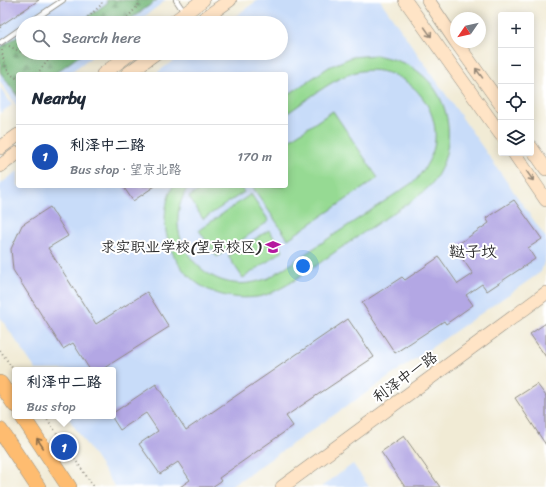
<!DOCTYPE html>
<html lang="en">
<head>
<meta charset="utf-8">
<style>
	:root { --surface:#fff; --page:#f2f2f3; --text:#1f2937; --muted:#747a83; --line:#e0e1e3; --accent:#b5179e }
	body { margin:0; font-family:Sriracha,"LXGW WenKai TC",sans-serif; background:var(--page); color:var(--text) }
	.controls { position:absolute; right:12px; top:12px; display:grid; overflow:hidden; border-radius:4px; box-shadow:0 2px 10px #0003 }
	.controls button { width:36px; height:36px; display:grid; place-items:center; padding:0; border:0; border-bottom:1px solid var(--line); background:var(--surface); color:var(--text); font:20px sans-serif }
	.compass { position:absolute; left:450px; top:12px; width:36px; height:36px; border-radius:50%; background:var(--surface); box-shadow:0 2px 10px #0003; rotate:236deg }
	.you { position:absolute; left:303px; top:266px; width:14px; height:14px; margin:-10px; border:3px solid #fff; border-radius:50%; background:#1a73e8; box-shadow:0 0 0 6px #1a73e833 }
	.badge { display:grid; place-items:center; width:26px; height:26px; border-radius:50%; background:var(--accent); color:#fff; font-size:13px; font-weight:700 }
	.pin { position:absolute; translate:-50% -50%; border:2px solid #fff; box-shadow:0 1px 4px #0006 }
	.popup { position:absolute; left:12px; top:367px; width:104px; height:52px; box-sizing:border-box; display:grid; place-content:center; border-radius:4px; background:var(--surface); filter:drop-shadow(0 1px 3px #0005); font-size:13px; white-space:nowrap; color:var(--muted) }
	.popup b { font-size:15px; color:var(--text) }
	.popup::after { content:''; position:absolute; left:50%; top:100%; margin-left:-8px; border:8px solid transparent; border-top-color:var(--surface) }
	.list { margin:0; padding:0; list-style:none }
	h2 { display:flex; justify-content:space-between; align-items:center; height:52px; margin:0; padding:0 16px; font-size:17px }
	h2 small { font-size:13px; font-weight:400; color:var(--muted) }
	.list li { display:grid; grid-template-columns:26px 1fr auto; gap:12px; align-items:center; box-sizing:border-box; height:64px; padding:0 16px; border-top:1px solid var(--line) }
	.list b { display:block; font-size:15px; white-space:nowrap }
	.list p { margin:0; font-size:13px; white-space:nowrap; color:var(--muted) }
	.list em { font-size:13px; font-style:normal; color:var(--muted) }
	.icon { flex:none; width:22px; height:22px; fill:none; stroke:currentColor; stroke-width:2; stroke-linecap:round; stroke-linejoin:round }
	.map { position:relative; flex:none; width:546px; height:487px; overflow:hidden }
	.search { position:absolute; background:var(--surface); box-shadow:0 2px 10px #0003; left:16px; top:16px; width:272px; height:44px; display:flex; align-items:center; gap:10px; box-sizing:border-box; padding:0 14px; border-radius:22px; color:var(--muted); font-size:15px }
	.panel { position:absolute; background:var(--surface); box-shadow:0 2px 10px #0003; left:16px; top:72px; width:272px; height:116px; border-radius:4px }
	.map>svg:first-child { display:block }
</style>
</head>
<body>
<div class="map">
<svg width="546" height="487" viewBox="0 0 546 487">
	<defs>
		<pattern id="forest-firs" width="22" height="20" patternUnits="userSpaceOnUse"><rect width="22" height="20" fill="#78ba7d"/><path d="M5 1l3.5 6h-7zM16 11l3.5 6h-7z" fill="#639767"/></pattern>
	</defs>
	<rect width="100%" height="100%" fill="#fff"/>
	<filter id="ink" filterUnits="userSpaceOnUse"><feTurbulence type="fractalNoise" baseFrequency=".025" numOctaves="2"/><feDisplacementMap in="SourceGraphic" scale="8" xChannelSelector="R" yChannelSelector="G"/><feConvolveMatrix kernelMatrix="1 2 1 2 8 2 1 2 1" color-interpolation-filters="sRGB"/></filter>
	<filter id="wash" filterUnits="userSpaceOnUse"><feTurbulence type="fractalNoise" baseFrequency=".012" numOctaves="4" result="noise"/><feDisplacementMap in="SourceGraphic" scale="16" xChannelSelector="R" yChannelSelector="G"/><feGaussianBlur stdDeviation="0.9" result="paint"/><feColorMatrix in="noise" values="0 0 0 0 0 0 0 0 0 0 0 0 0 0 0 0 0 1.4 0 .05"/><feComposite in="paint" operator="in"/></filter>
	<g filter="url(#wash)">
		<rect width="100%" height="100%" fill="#f1ebd5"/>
		<path fill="#c8dcf9" d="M0,0H166L136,23H23V53H97L68,74H18V108L0,81Z
			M258,0H380L546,238V256L541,272L230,487H115L67,416H113V370H36L0,317V184L18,171V186H286V74H155L184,53H281V23H226Z
			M0,87L12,105L0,113Z
			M353,464L369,487H321Z"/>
		<path fill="#96da93" stroke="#60825f" d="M376,55C392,59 407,62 420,73C453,99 457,149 433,182C423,195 406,204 393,213C373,226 354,239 335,252C315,266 280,294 257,297C224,301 194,289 177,261C163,238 161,210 173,186H188C183,196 178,206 178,218C176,249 202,279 233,283C245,285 257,282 269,278L415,181C423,171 431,160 434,147C443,103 400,61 356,72C333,78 306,101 286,114V96L329,67L352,57Z
			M333,111L378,178L288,239L252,186H286V142Z
			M206,186H240L244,192L203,219L189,197Z
			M251,194L269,221L217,257L199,230Z
			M269,230L283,251L243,278L228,256Z"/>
		<path fill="url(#forest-firs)" stroke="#527254" d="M106,0H157L125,23H79L107,3Z
			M23,32V53H83L54,74H18V97L0,72V48Z"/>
		<g id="blocks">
			<path fill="#b3a7e4" d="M0,0H39L0,26Z
				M123,186H155L133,201Z
				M514,200L542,239L528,248L535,259L487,291L482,284L466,295L473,305L446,324L444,321L395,353L362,303L402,277L405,280L439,257L458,284L473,274L454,247L489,223L486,218Z
				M50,207L68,236L48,248L96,324L147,292L169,327L101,370H90L73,343L63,349L13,270L11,249L22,225Z
				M348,319L374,357L286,416L293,426L219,478L221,481L212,487H180L190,480L178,462L160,474L139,444L158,431L146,413L120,430L111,416H113V413L156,384L186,430Z
				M546,323V357L530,334Z
				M537,384L546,396V445L515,398Z
				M404,436L440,487H405L381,452Z"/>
		</g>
	</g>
	<g filter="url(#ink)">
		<use href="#blocks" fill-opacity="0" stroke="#8e8b80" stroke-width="1"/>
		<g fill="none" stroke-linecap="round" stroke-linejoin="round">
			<g stroke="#8e8b80" stroke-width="6">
				<path id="lane" d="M176,0L184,12
					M29,23L63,0
					M0,43L23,27"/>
			</g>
			<g stroke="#8e8b80" stroke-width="14">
				<path id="secondary" d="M405,0L501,135
					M428,0L456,42
					M172,23L203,0
					M198,23L230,0
					M456,42L501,105
					M103,74L131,53
					M127,74L156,53
					M531,147L546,169
					M0,148L18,135
					M514,153L546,200
					M0,166L18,153
					M282,487L546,293"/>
			</g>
			<g stroke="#8e8b80" stroke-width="16">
				<path id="primary" d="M0,383L15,405
					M22,416L69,487
					M0,430L38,487"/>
			</g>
			<path stroke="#8e8b80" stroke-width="2" stroke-dasharray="1 3" stroke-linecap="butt" d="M82,23L102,4L101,0
				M122,23L138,6L139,0
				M0,27L1,31
				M9,46L23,53
				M2,50C3,62 6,73 18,79
				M23,53L27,55L31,53
				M37,74L54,53
				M0,350L15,372
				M45,416L94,487"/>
			<use href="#lane" stroke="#fff" stroke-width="4.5"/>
			<use href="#secondary" stroke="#ffe4c6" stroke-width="13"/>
			<use href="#primary" stroke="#febc70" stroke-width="15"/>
		</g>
		<defs><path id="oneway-shaft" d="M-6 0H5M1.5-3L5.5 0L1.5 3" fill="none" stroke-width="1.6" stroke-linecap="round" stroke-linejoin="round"/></defs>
		<g stroke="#958878">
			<use href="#oneway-shaft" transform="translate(428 32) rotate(55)"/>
			<use href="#oneway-shaft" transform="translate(479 73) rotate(-126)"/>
			<use href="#oneway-shaft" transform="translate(530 176) rotate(55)"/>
		</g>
		<use stroke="#8a6c4a" href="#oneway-shaft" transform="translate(40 443) rotate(-124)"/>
	</g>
	<defs>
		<g id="school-bare" transform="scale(1.2)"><path d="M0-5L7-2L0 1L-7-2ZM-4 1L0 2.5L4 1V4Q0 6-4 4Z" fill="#b5179e" stroke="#fff" stroke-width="2.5" paint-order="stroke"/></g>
	</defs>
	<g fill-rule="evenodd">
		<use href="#school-bare" x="273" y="247"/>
	</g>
	<g text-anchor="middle" stroke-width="4" stroke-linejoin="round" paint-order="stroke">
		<g font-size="15" fill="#2b2b2b" stroke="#fff" text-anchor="end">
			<text x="261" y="252">求实职业学校(望京校区)</text>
		</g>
		<g font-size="15" fill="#2b2b2b" stroke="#fff">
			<text transform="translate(405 377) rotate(-36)" y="5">利泽中一路</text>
		</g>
		<g font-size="16" fill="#2b2b2b" stroke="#fff">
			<text x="473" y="257">鞑子坟</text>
		</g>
	</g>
</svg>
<div class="controls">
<button>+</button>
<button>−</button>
<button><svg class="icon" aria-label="locate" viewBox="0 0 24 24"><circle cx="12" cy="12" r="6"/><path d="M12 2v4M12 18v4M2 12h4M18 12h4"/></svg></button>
<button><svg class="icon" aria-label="layers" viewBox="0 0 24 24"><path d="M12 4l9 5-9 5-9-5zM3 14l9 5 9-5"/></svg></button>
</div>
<svg class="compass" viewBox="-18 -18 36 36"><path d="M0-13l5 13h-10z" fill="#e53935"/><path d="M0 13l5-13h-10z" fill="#747a83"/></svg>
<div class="you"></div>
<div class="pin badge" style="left:64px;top:447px;background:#1a4fb4">1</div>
<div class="popup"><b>利泽中二路</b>Bus stop</div>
<div class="search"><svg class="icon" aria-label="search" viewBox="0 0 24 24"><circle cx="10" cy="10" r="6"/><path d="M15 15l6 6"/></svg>Search here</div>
<section class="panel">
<h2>Nearby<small></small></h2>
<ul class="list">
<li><span class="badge" style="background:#1a4fb4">1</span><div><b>利泽中二路</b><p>Bus stop · 望京北路</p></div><em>170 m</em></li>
</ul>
</section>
</div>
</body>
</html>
